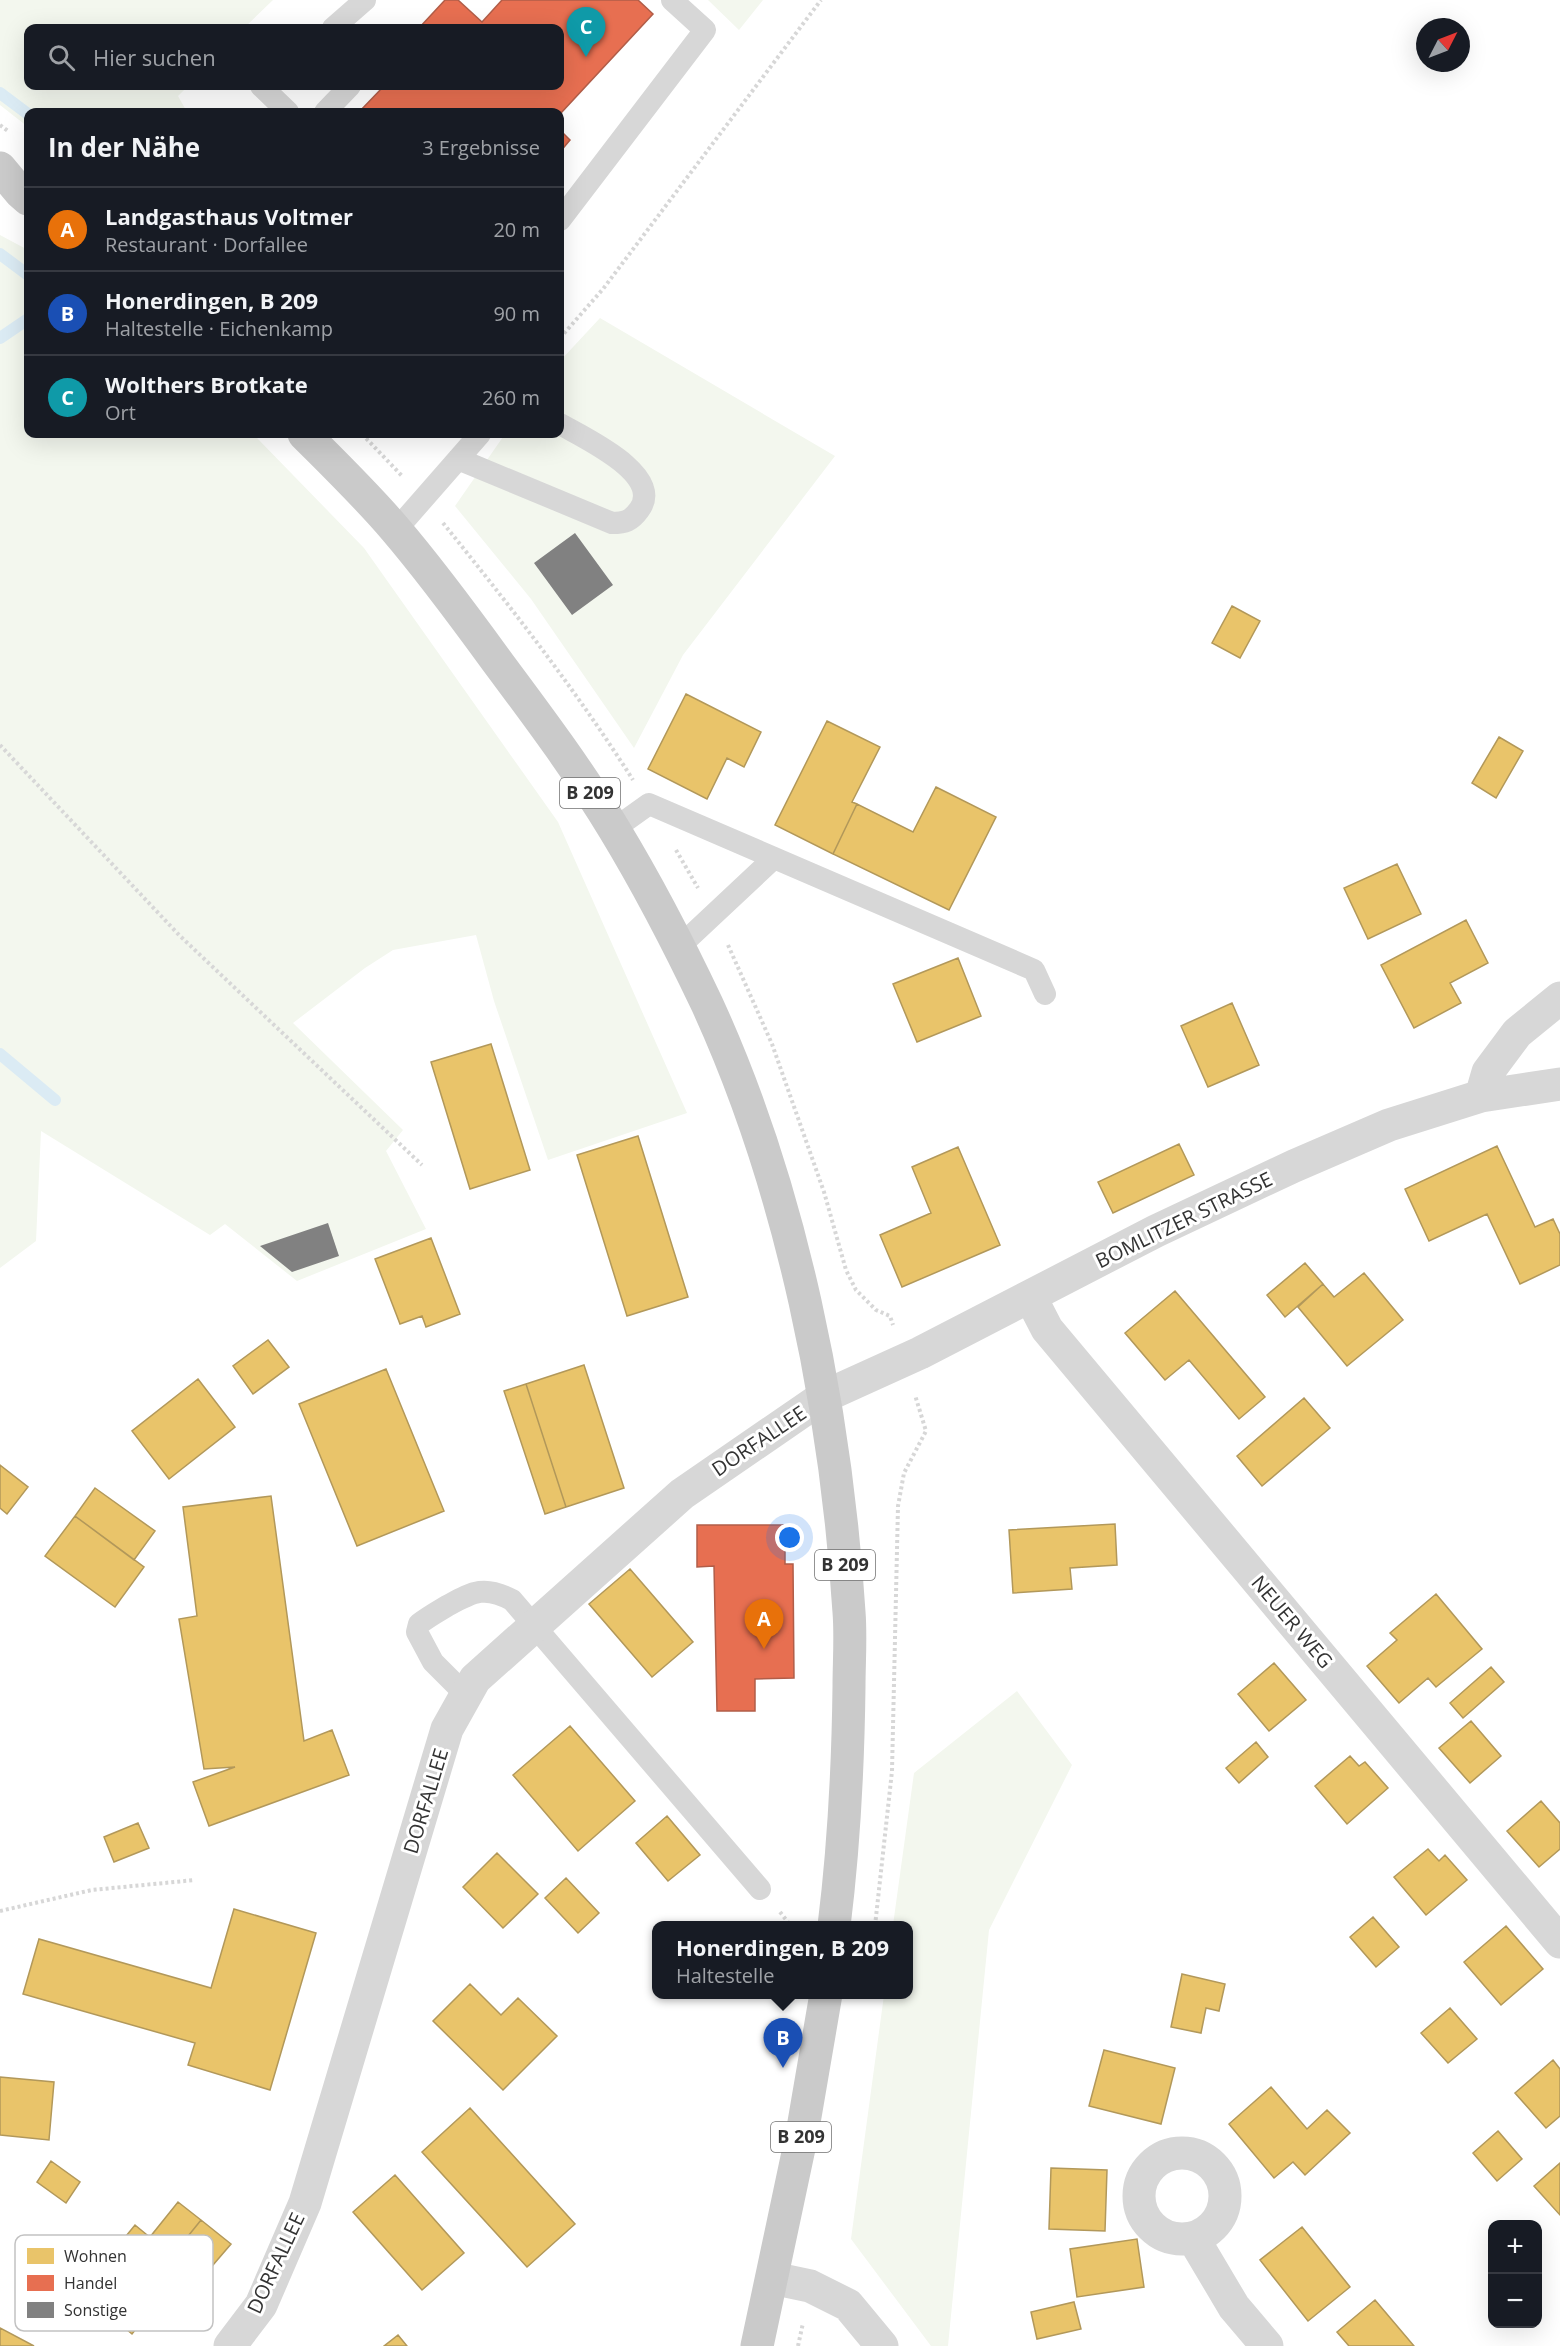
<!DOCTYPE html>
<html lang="de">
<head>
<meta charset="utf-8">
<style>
	:root { --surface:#171b24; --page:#242831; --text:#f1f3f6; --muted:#9ea1a6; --line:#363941; --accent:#b45309 }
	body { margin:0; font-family:"Open Sans",sans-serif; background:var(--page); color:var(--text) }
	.controls { position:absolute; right:18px; bottom:18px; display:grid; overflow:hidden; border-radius:12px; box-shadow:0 6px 24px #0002 }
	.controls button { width:54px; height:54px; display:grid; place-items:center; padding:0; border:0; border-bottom:2px solid var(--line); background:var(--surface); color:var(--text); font:30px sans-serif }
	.compass { position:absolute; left:1416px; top:18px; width:54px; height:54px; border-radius:50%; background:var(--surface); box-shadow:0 6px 24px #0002; rotate:48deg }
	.you { position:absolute; left:790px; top:1538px; width:21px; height:21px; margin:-15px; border:4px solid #fff; border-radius:50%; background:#1a73e8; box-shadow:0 0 0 9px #1a73e833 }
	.badge { display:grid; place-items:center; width:39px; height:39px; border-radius:50%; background:var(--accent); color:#fff; font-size:20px; font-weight:700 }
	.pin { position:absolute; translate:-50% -50px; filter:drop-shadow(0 2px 3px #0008) }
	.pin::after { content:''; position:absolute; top:32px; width:21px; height:18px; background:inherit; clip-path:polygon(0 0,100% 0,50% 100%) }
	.popup { position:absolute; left:652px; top:1921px; width:261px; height:78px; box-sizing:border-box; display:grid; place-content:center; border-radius:12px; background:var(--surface); filter:drop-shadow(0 2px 4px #0005); font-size:20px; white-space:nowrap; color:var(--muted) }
	.popup b { font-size:22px; color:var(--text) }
	.popup::after { content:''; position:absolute; left:50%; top:100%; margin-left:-12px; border:12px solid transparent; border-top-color:var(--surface) }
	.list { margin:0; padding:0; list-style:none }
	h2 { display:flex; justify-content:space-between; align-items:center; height:78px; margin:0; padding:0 24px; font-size:26px }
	h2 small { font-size:20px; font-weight:400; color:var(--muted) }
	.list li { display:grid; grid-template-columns:39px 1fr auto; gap:18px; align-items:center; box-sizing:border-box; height:84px; padding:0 24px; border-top:2px solid var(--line) }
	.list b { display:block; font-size:22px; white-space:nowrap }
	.list p { margin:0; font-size:20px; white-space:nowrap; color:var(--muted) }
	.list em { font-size:20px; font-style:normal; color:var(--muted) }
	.icon { flex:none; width:33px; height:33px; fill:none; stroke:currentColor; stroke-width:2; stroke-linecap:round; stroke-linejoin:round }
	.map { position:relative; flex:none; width:1560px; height:2346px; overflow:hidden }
	.search { position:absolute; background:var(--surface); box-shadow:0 6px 24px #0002; left:24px; top:24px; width:540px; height:66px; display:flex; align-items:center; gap:15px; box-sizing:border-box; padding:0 21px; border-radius:12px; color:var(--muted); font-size:22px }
	.panel { position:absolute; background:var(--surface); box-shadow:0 6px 24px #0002; left:24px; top:108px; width:540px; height:330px; border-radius:12px }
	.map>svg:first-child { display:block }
</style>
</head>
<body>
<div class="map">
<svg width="1560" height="2346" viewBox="0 0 1560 2346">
	<rect width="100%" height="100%" fill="#fff"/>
	<path fill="#f3f7ee" d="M0,0H273L244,28H28V86H188L178,96L187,112H28V127L0,105Z
		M708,0H763L739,30Z
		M0,235L28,250V434H252L257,438L364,548L558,822L687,1113L548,1160L494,1001L476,935L393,950L365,968L293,1023L403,1130L386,1151L426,1229L297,1281L225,1224L210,1235L41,1131L36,1241L0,1268Z
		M600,318L835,456L683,655L634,748L531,599L455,506L505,434H560V361Z
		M1017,1691L1072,1765L989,1930L948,2346H931L851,2239L884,1995L909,1994V1926L893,1925L914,1773Z"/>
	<path fill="#e9c46a" stroke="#b2985a" stroke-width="1.5" d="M1232,606L1260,621L1240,658L1212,643Z
		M686,694L761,732L744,767L727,758L707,799L648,769Z
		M827,721L880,747L852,802L857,804L833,854L775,825Z
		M1499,737L1523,751L1496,798L1472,783Z
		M936,787L996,817L949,910L833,854L857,804L913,832Z
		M1397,864L1421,914L1368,939L1344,888Z
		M1466,920L1488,963L1450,983L1461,1003L1414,1028L1381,965Z
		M958,958L981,1016L917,1042L893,984Z
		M1232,1003L1259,1065L1208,1087L1181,1026Z
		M491,1044L530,1170L470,1189L431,1062Z
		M638,1136L688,1297L627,1316L577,1155Z
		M1179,1144L1194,1175L1113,1213L1098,1182Z
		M1497,1146L1535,1227L1553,1219L1560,1234V1265L1520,1284L1487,1214L1429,1241L1405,1189Z
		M958,1147L1000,1245L902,1287L880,1235L931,1213L912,1167Z
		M431,1238L460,1314L426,1327L422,1316L400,1324L375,1259Z
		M1305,1263L1323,1284L1285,1317L1267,1295Z
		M1364,1273L1403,1320L1347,1366L1298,1307L1323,1284L1334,1297Z
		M1175,1291L1265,1397L1239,1419L1189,1360L1165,1380L1125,1333Z
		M268,1340L289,1367L253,1394L233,1366Z
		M584,1365L624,1488L566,1507L526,1384Z
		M386,1369L444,1511L357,1546L299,1404Z
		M198,1379L235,1427L169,1479L132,1431Z
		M526,1384L566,1507L545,1514L504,1391Z
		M1304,1398L1330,1428L1262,1486L1237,1456Z
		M0,1465L28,1487L7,1514L0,1508Z
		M95,1488L155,1531L134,1560L75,1516Z
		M271,1496L304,1741L332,1730L349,1775L209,1826L193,1782L235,1767L204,1769L179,1619L197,1616L183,1507Z
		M75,1516L144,1567L115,1607L45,1556Z
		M1115,1524L1117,1565L1070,1568L1072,1589L1013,1593L1009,1530Z
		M630,1569L693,1642L652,1677L589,1604Z
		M1436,1594L1482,1649L1436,1687L1428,1678L1399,1703L1367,1666L1397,1640L1390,1633Z
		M1274,1663L1306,1700L1269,1731L1238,1694Z
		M1491,1667L1504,1682L1463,1718L1450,1703Z
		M1471,1721L1501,1756L1470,1783L1439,1748Z
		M570,1726L635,1801L578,1851L513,1775Z
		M1256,1742L1268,1757L1239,1783L1226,1768Z
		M1350,1756L1359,1766L1365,1762L1388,1788L1347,1824L1315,1786Z
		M1541,1801L1560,1823V1849L1539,1867L1507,1831Z
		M667,1816L700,1855L668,1881L636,1843Z
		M138,1823L149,1848L114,1862L104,1837Z
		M1428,1849L1439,1861L1445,1855L1467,1880L1426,1915L1394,1877Z
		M497,1853L538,1894L503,1928L463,1887Z
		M566,1878L599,1913L578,1933L545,1898Z
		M234,1909L316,1933L270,2090L188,2065L195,2043L23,1994L39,1939L211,1988Z
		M1373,1917L1399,1947L1376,1967L1350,1937Z
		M1506,1926L1543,1969L1501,2005L1464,1962Z
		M1182,1974L1225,1984L1219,2011L1206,2008L1201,2033L1171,2027Z
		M470,1984L501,2015L518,1998L557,2036L503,2090L433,2021Z
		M1450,2008L1477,2039L1448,2063L1421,2033Z
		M1104,2050L1175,2068L1161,2124L1089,2106Z
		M1553,2060L1560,2069V2116L1546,2128L1515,2093Z
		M0,2077L54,2082L49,2140L0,2135Z
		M1271,2087L1307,2129L1327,2110L1350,2133L1305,2175L1293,2162L1274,2178L1229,2124Z
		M470,2108L575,2224L527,2267L422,2152Z
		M1498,2131L1522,2159L1497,2181L1473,2153Z
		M51,2161L80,2182L66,2203L37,2182Z
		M1560,2163V2215L1534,2186Z
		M1051,2168L1107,2170L1105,2231L1049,2229Z
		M395,2175L464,2253L422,2290L353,2212Z
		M178,2202L201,2220L172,2256L150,2237Z
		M201,2220L231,2244L201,2279L172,2256Z
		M135,2225L186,2267L132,2334L81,2291Z
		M1302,2227L1350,2287L1308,2321L1260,2260Z
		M1137,2239L1144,2287L1077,2297L1070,2249Z
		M1375,2300L1414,2346H1349L1337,2332Z
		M1074,2302L1081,2329L1037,2339L1031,2312Z
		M0,2328L34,2346H0Z
		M398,2335L407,2346H384Z"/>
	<path fill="#e76f51" stroke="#b15d48" stroke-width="1.5" d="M445,0H458L482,22L502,0H638L653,14L560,114V112H359L384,86H560V28H419Z
		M560,130L570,140L560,152Z
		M697,1525H785V1564H793L794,1678L755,1679V1711H717L714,1566L697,1567Z"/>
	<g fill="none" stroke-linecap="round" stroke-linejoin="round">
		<path stroke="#dbebf4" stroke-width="12" d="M0,93L28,114
			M0,254L28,275
			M0,338L28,319
			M0,1054L55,1100"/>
	</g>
	<path fill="#818181" d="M575,533L613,585L572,615L534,563Z
		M328,1223L339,1256L292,1272L260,1246Z"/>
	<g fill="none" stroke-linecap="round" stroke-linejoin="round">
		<path stroke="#d7d7d7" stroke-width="4" stroke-dasharray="3 3" stroke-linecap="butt" d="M0,125L8,131
			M560,338L603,289L821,0
			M362,434L403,477
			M443,523C510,606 576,690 633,780
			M0,745L179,935L422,1165
			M676,850L698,888
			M728,945L772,1044L824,1192L846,1270L856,1290L876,1310L890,1316L893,1325
			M0,1911L92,1890L195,1880
			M780,1912L791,1926
			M875,1926L892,1771L898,1506L904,1473L926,1431L915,1395
			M798,2346L803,2323"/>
		<path stroke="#d7d7d7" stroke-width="22" d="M333,28L365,0
			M261,86L288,112
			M325,112L350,86
			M560,220L705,30L672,0
			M458,459L612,523C625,523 631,521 639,510C666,475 582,437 560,424
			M396,530L480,434
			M614,829L649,804L1034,970L1045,994
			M679,947L774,858
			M466,1695L433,1662L417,1632L419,1624C428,1617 437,1612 447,1606C473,1592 484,1585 512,1600L760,1889"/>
		<path stroke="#d7d7d7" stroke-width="33" d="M1481,1096L1488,1072L1517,1033L1560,998
			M1031,1298L1047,1329L1560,1942
			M1139 2196a43 43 0 1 1 86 0a43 43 0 1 1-86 0Z
			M1193,2238L1234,2307L1267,2346
			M772,2278L810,2286L848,2305L882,2346
			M230,2346L261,2305L305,2203L447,1729L475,1679L682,1494L823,1397L920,1353L1156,1231L1294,1166L1389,1125L1481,1096L1560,1084"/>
		<path stroke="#cacaca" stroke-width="33" d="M0,168L20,192L28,199
			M304,434C335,465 367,496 395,529C431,571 464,616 496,660C537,715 579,771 614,829C648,885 679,945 707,1004C792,1189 836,1410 849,1612C851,1637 849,1662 849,1687C848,1767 844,1846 834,1926
			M757,2346L802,2134L826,1994"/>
	</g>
	<g text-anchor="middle" stroke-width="6" stroke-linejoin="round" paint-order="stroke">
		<g fill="#fff" stroke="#707070" stroke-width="1.5">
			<rect x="560" y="778" width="60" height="30" rx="4.5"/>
			<rect x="815" y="1550" width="60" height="30" rx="4.5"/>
			<rect x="771" y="2122" width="60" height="30" rx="4.5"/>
		</g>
		<g font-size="18" font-weight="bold" fill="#333">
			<text x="590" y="799">B 209</text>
			<text x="845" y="1571">B 209</text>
			<text x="801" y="2143">B 209</text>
		</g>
		<g font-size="20" fill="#333" stroke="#fff">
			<text transform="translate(1184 1220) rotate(-26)" y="7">BOMLITZER STRASSE</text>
			<text transform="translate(759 1441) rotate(-34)" y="7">DORFALLEE</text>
			<text transform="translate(1292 1622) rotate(50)" y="7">NEUER WEG</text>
			<text transform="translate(426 1801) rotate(-73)" y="7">DORFALLEE</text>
			<text transform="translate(276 2263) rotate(-65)" y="7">DORFALLEE</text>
		</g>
	</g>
	<rect x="15" y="2235" width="198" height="96" rx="9" fill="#fff" stroke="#c2c2c2" stroke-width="1.5"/>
	<rect x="27" y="2248" width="27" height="16" fill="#e9c46a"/>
	<rect x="27" y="2275" width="27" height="16" fill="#e76f51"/>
	<rect x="27" y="2302" width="27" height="16" fill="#818181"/>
	<g font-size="16" fill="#333">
		<text x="64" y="2262">Wohnen</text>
		<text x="64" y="2289">Handel</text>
		<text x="64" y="2316">Sonstige</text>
	</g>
</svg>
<div class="controls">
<button>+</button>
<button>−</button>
</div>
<svg class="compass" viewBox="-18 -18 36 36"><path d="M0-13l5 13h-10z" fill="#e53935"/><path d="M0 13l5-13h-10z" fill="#9ea1a6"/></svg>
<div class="you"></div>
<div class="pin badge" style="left:764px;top:1649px;background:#e8710a">A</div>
<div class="pin badge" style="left:783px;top:2068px;background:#1a4fb4">B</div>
<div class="popup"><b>Honerdingen, B 209</b>Haltestelle</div>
<div class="pin badge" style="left:586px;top:57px;background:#0f9aa8">C</div>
<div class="search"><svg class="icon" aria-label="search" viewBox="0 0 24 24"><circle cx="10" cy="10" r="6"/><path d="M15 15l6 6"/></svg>Hier suchen</div>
<section class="panel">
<h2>In der Nähe<small>3 Ergebnisse</small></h2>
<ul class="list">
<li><span class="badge" style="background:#e8710a">A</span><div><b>Landgasthaus Voltmer</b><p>Restaurant · Dorfallee</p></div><em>20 m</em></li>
<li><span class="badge" style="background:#1a4fb4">B</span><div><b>Honerdingen, B 209</b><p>Haltestelle · Eichenkamp</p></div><em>90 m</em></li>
<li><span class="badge" style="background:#0f9aa8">C</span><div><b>Wolthers Brotkate</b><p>Ort</p></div><em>260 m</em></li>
</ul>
</section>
</div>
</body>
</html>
